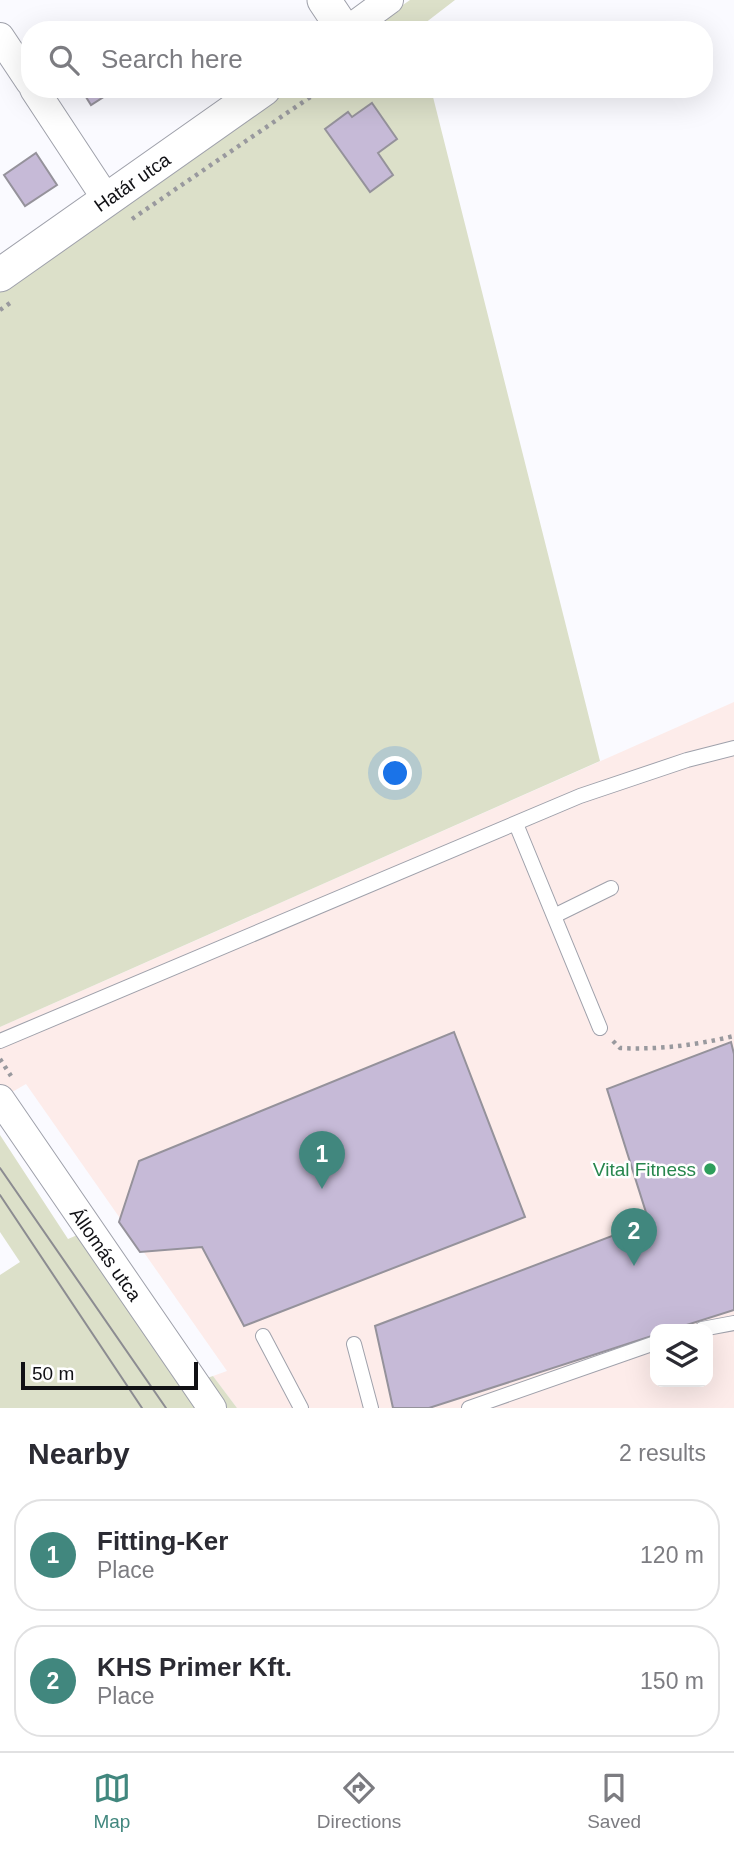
<!DOCTYPE html>
<html lang="en">
<head>
<meta charset="utf-8">
<style>
	:root { --surface:#fff; --page:#f7f7f7; --text:#2b2b33; --muted:#7c7c81; --line:#e1e1e2; --accent:#41877e }
	body { margin:0; font-family:Helvetica,sans-serif; background:var(--page); color:var(--text) }
	.controls { position:absolute; right:21px; bottom:21px; display:grid; overflow:hidden; border-radius:14px; box-shadow:0 7px 28px #0002 }
	.controls button { width:63px; height:63px; display:grid; place-items:center; padding:0; border:0; border-bottom:2px solid var(--line); background:var(--surface); color:var(--text); font:35px sans-serif }
	.scale { position:absolute; left:21px; bottom:18px; width:177px; box-sizing:border-box; padding-left:7px; border:4px solid #111115; border-top:0; font-size:19px; line-height:24px; white-space:nowrap; color:#111115; -webkit-text-stroke:5px #fff; paint-order:stroke }
	.you { position:absolute; left:396px; top:774px; width:24px; height:24px; margin:-18px; border:5px solid #fff; border-radius:50%; background:#1a73e8; box-shadow:0 0 0 10px #1a73e833 }
	.badge { display:grid; place-items:center; width:46px; height:46px; border-radius:50%; background:var(--accent); color:#fff; font-size:23px; font-weight:700 }
	.pin { position:absolute; translate:-50% -58px; filter:drop-shadow(0 2px 4px #0008) }
	.pin::after { content:''; position:absolute; top:37px; width:24px; height:21px; background:inherit; clip-path:polygon(0 0,100% 0,50% 100%) }
	.list { margin:0; padding:0; list-style:none }
	h2 { display:flex; justify-content:space-between; align-items:center; height:91px; margin:0; padding:0 28px; font-size:30px }
	h2 small { font-size:23px; font-weight:400; color:var(--muted) }
	.list li { display:grid; grid-template-columns:46px 1fr auto; gap:21px; align-items:center; box-sizing:border-box; height:112px; margin:0 14px 14px; padding:0 14px; border:2px solid var(--line); border-radius:28px }
	.list b { display:block; font-size:26px; white-space:nowrap }
	.list p { margin:0; font-size:23px; white-space:nowrap; color:var(--muted) }
	.list em { font-size:23px; font-style:normal; color:var(--muted) }
	.icon { flex:none; width:38px; height:38px; fill:none; stroke:currentColor; stroke-width:2; stroke-linecap:round; stroke-linejoin:round }
	.map { position:relative; flex:none; width:734px; height:1408px; overflow:hidden }
	.search { position:absolute; background:var(--surface); box-shadow:0 7px 28px #0002; left:21px; right:21px; top:21px; height:77px; display:flex; align-items:center; gap:18px; box-sizing:border-box; padding:0 24px; border-radius:28px; color:var(--muted); font-size:26px }
	.sheet { height:343px; background:var(--surface) }
	nav { display:flex; justify-content:space-around; align-items:center; box-sizing:border-box; height:98px; border-top:2px solid var(--line); background:var(--surface); font-size:19px; color:var(--muted) }
	nav a { display:grid; justify-items:center; gap:4px }
	nav .on { color:var(--accent) }
	.map>svg:first-child { display:block }
</style>
</head>
<body>
<div class="map">
<svg width="734" height="1408" viewBox="0 0 734 1408">
	<rect width="100%" height="100%" fill="#fafaff"/>
	<path fill="#fdecea" fill-rule="evenodd" d="M734,702V1408H237L213,1376L227,1371L26,1084L0,1099V1027ZM655,1329H708V1382H655Z"/>
	<path fill="#dce0c9" d="M410,0H455L416,30H367Z
		M282,89H431L600,761L0,1027V286Z
		M0,1135L68,1239L89,1230L201,1380L213,1376L237,1408H0V1275L20,1262L0,1232Z"/>
	<path fill="#c6bad7" stroke="#95929b" stroke-width="2" d="M81,89H116L91,105Z
		M372,103L397,139L378,153L393,175L370,192L325,129L348,112L352,117Z
		M36,153L57,185L25,206L4,175Z
		M454,1032L525,1217L244,1326L202,1247L140,1252L119,1222L139,1161Z
		M731,1042L734,1054V1310L674,1329H655V1335L429,1408H393L375,1326L649,1222L607,1089Z"/>
	<g fill="none" stroke-linecap="round" stroke-linejoin="round">
		<g stroke="#9fa1ab" stroke-width="16">
			<path id="service" d="M516,824L600,1028
				M554,916L611,888
				M0,1041L580,796L687,760L734,748
				M702,1329L734,1323
				M263,1336L301,1408
				M354,1344L371,1408
				M469,1408L655,1343"/>
		</g>
		<g stroke="#9fa1ab" stroke-width="30">
			<path id="minor" d="M348,30L389,0
				M0,37L30,82
				M34,89L107,200
				M0,1099L212,1408"/>
		</g>
		<g stroke="#9fa1ab" stroke-width="35">
			<path id="tertiary" d="M324,0L344,30
				M0,275L264,89"/>
		</g>
		<path stroke="#99999e" stroke-width="4.5" stroke-dasharray="3.5 5" stroke-linecap="butt" d="M132,219L322,89
			M0,310L13,301
			M613,1041L620,1048C659,1050 696,1045 734,1036
			M0,1059L11,1076"/>
		<use href="#service" stroke="#fff" stroke-width="14"/>
		<use href="#minor" stroke="#fff" stroke-width="28"/>
		<use href="#tertiary" stroke="#fff" stroke-width="33"/>
		<path stroke="#8c8c91" stroke-width="2" d="M0,1168L166,1408
			M0,1195L142,1408"/>
	</g>
	<circle fill="#2e9e5b" stroke="#fff" stroke-width="2.5" cx="710" cy="1169" r="7"/>
	<g text-anchor="middle" stroke-width="5" stroke-linejoin="round" paint-order="stroke">
		<g font-size="19" fill="#111115" stroke="#fff">
			<text transform="translate(132 182) rotate(-35)" y="7">Határ utca</text>
			<text transform="translate(106 1254) rotate(55)" y="7">Állomás utca</text>
		</g>
		<g font-size="19" fill="#27864d" stroke="#fff" text-anchor="end">
			<text x="696" y="1176">Vital Fitness</text>
		</g>
	</g>
</svg>
<div class="controls">
<button><svg class="icon" aria-label="layers" viewBox="0 0 24 24"><path d="M12 4l9 5-9 5-9-5zM3 14l9 5 9-5"/></svg></button>
</div>
<div class="scale">50 m</div>
<div class="you"></div>
<div class="pin badge" style="left:322px;top:1189px">1</div>
<div class="pin badge" style="left:634px;top:1266px">2</div>
<div class="search"><svg class="icon" aria-label="search" viewBox="0 0 24 24"><circle cx="10" cy="10" r="6"/><path d="M15 15l6 6"/></svg>Search here</div>
</div>
<section class="sheet">
<h2>Nearby<small>2 results</small></h2>
<ul class="list">
<li><span class="badge">1</span><div><b>Fitting-Ker</b><p>Place</p></div><em>120 m</em></li>
<li><span class="badge">2</span><div><b>KHS Primer Kft.</b><p>Place</p></div><em>150 m</em></li>
</ul>
</section>
<nav>
<a class="on"><svg class="icon" aria-label="map" viewBox="0 0 24 24"><path d="M3 6l6-2 6 2 6-2v14l-6 2-6-2-6 2zM9 4v14M15 6v14"/></svg>Map</a>
<a><svg class="icon" aria-label="directions" viewBox="0 0 24 24"><path d="M12 3l9 9-9 9-9-9zM9 14v-3h6M13 9l2 2-2 2"/></svg>Directions</a>
<a><svg class="icon" aria-label="saved" viewBox="0 0 24 24"><path d="M7 4h10v16l-5-4-5 4z"/></svg>Saved</a>
</nav>
</body>
</html>
